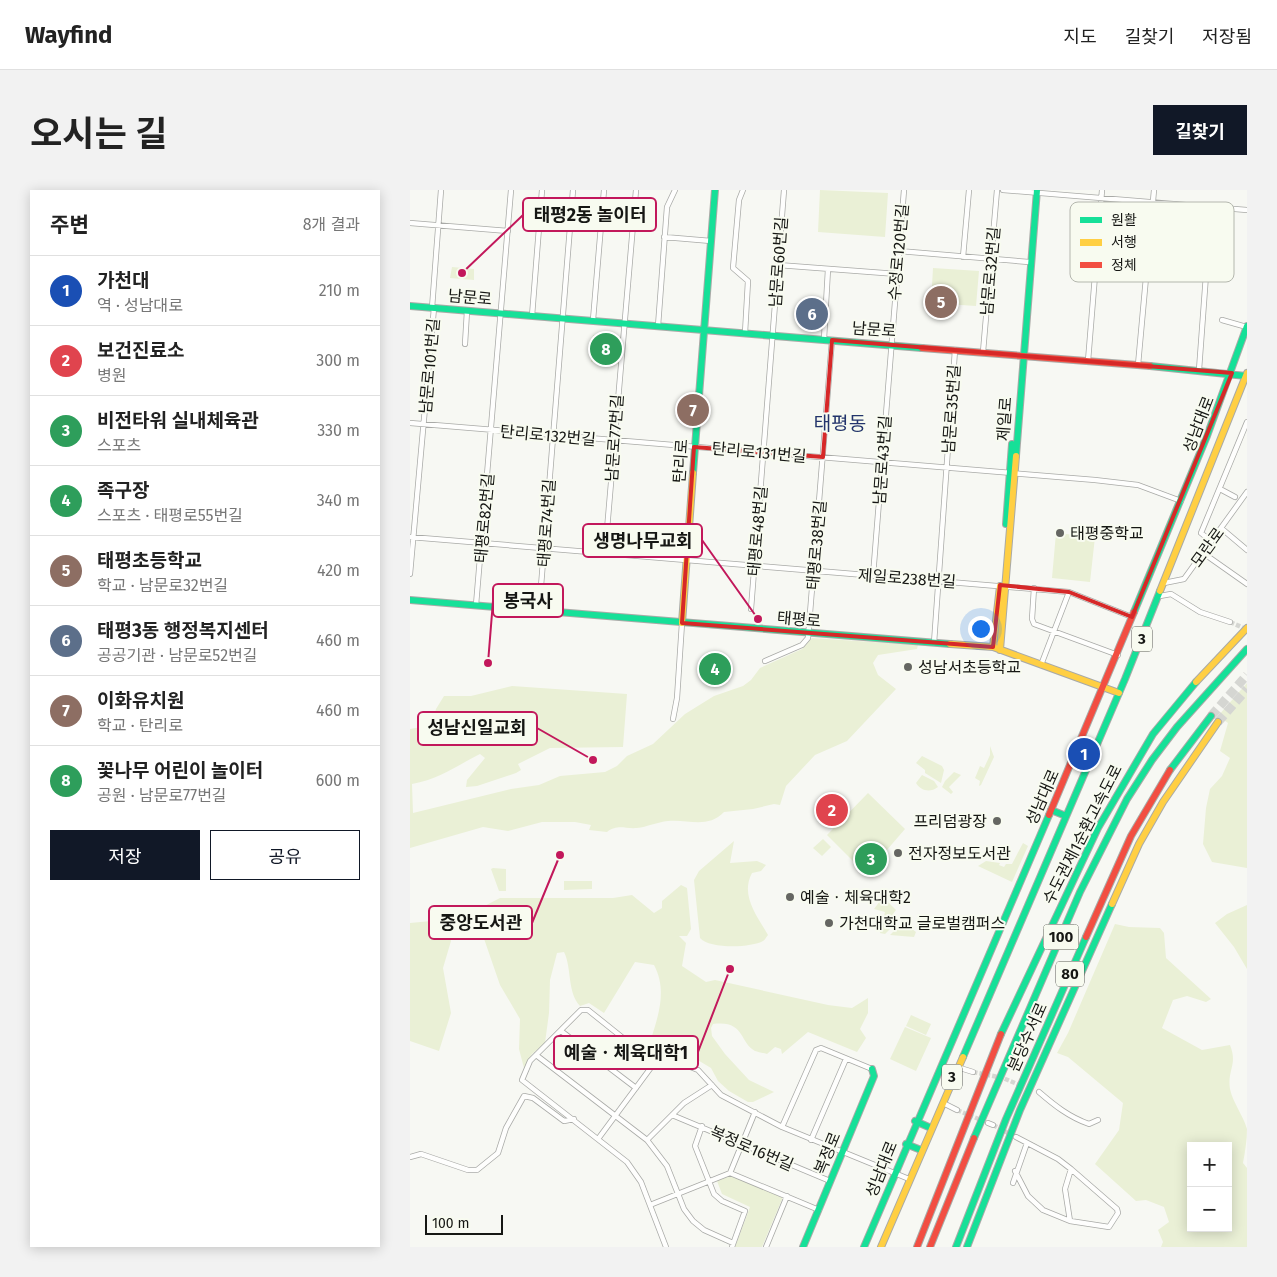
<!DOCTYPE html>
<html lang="ko">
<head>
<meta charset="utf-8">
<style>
	:root { --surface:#fff; --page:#f2f2f2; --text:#222; --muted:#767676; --line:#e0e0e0; --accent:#111827 }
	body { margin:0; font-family:"Fira Sans","Noto Sans KR",sans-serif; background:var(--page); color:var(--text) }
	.controls { position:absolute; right:15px; bottom:15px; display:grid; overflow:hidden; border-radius:0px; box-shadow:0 2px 12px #0003 }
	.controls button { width:45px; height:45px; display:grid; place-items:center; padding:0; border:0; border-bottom:1px solid var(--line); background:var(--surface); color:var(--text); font:25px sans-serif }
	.scale { position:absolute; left:15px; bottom:12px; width:78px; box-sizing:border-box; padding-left:5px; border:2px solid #161714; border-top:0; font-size:14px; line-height:18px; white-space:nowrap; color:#161714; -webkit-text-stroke:4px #f8fbf0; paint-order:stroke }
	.you { position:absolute; left:570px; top:438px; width:18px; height:18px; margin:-12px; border:4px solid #fff; border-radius:50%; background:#1a73e8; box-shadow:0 0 0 8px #1a73e833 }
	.badge { display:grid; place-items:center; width:32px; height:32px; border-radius:50%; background:var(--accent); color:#fff; font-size:16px; font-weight:700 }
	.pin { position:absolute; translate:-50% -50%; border:2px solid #fff; box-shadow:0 1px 5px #0006 }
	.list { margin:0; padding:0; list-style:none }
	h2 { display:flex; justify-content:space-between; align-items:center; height:65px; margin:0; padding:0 20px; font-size:21px }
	h2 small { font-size:16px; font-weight:400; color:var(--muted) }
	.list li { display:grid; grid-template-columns:32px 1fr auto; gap:15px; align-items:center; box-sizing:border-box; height:70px; padding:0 20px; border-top:1px solid var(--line) }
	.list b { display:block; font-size:19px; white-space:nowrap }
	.list p { margin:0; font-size:16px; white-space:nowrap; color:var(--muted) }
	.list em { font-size:16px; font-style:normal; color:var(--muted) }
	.actions { display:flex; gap:10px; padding:15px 20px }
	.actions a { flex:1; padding:11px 0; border:1px solid var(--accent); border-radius:0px; text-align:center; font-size:18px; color:var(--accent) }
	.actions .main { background:var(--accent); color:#fff }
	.map { position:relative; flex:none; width:837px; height:1057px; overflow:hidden; border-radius:0px }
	header { display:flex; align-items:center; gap:30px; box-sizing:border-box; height:70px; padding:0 25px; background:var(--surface); border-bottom:1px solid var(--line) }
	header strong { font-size:24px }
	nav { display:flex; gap:28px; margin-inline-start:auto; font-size:18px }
	.intro { display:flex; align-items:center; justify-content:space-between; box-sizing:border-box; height:120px; padding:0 30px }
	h1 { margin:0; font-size:35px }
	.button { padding:12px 22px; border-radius:0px; background:var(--accent); color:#fff; font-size:18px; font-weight:700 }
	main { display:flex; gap:30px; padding:0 30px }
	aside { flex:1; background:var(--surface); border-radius:0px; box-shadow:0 2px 12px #0003 }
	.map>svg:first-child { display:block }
</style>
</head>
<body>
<header>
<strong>Wayfind</strong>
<nav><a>지도</a><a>길찾기</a><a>저장됨</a></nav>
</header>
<div class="intro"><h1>오시는 길</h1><a class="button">길찾기</a></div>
<main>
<aside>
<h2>주변<small>8개 결과</small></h2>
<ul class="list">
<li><span class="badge" style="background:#1a4fb4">1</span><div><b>가천대</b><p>역 · 성남대로</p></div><em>210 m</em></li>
<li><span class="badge" style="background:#e0444e">2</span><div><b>보건진료소</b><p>병원</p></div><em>300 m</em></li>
<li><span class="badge" style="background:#2e9e5b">3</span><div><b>비전타워 실내체육관</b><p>스포츠</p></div><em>330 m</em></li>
<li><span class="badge" style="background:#2e9e5b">4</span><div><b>족구장</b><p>스포츠 · 태평로55번길</p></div><em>340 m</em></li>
<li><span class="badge" style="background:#8d6e63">5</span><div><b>태평초등학교</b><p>학교 · 남문로32번길</p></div><em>420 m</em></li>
<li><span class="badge" style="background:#5c6f8a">6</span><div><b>태평3동 행정복지센터</b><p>공공기관 · 남문로52번길</p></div><em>460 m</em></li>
<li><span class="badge" style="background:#8d6e63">7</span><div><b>이화유치원</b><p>학교 · 탄리로</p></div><em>460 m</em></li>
<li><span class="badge" style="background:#2e9e5b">8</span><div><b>꽃나무 어린이 놀이터</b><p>공원 · 남문로77번길</p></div><em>600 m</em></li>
</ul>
<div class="actions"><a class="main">저장</a><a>공유</a></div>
</aside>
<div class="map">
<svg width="837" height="1057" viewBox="0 0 837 1057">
	<rect width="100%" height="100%" fill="#f7f8f3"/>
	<path fill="#eaf0d6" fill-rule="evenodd" d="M410,0L478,3L475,47L408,42Z
		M42,77L64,79V90L40,88Z
		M523,78L569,81L566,116L521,113Z
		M183,145L211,147L209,174L181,172Z
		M646,343L685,347L680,392L642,388Z
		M402,448L508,455L507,459L468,465L463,473L468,485L486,499L437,551L405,565L376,596L370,615L364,614L343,619L314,622C298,639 278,629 258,631C247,632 237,637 227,638C214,639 208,634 197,642L179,640L181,635L165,632H132L98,641L73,637L0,658V539L11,537L23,530L26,519L34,506H61L102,496L217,504L213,557L140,558L108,574L111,580L106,583L67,596L56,597L57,590L75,568L70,564C46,576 30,589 2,594L3,623L101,599L129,595L150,586L195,582L207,576L217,566L243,554L275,524L304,506L333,496L341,490L350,478L392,459Z
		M297,462L315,464L312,495L294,493Z
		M837,493V678L802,672L793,654L796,618L800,599L812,586L820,568L810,561L818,533L808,526Z
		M580,556L584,567L571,595L569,596L570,591L565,588L570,576L574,578L580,565Z
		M512,566L532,576L534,580L531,593L515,583V580L506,573Z
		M544,582L551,585L539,597L543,602L541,604L532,597L535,591Z
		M512,585L524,591L528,597C520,603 511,601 506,593Z
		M458,603L495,639L476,661L462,652L444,672L417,645Z
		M413,649L421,657L412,666L403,658Z
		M324,651L320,673L347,671L356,675L351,681L342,683C330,705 347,726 358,745C356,747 355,750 353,751C341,758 299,759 290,748L284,690L289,681Z
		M613,653L618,656L602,692L568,676L576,671L590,673L589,675L594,677L596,674H602Z
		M83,678L96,679V701H89L81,679Z
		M154,691H182V699L154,700Z
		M271,695L277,698L281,739L277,746H269L276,753L272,776L296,792L305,790L418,815L442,818L458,808V823L450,839L456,848L447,862L398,842L372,864L371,859L365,857L357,864C353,863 348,862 345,861C329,852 335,830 303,834L301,838L302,846L315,864L339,890L364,902L343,912H338L319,901L308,891L301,878L286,869L241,849C249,824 257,799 244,775L225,772L194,823L179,813L170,816C157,802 162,778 154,762L147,763L140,790L139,823L135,853L122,864L114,878L109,859L110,829L90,795L71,740L55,726L90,708H203L222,705L244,723L252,718V711Z
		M473,707L486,720L483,724L489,730L475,744L470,743L475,722L464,719Z
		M837,715V779L824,757L805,733L817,724Z
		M32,730L38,732L41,751L33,778L41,823L29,861L0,851V733Z
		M493,732L506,742L504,747L480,745Z
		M705,734L719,737L750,738L754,743L756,768L801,809L796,812L777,806L763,810L752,838L792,860L820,855C828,875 817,880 820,899C823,913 833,925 837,939C837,950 835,962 833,973L837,978V1057H751L753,1052L748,1040L759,1032L754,1017L736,1010L726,1011L685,974L709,940L713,913L658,867L647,863L658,843ZM781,956H818V1038H781Z
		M501,825L521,834L516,845L496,836Z
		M495,837L521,848L506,881L480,869Z
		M323,985L373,1007L352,1057H325L340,1017L312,1004L307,991Z"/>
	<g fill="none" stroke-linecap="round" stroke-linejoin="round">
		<path stroke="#d5d6d2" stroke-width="4.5" stroke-dasharray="4.5 2" stroke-linecap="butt" d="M820,432L836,439
			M563,882L593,888L612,896
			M547,920L571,930
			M583,935L602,945"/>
		<path stroke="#d5d6d2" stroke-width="9" stroke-dasharray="9 4.5" stroke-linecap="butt" d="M801,526L837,485
			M808,532L837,499"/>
		<g stroke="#a9aaa7" stroke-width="6">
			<path id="street" d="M333,0L329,10L323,78L338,91L335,143
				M593,0L837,20
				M0,33L98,41
				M254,47L301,51
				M489,61L619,72
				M553,67L559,0
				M368,75L487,84
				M22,118L31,0
				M122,126L132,0
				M183,130L194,0
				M812,130L837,137
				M248,136L257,17L265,0
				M414,149L418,79
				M55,154L57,121
				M573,162L587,0
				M678,171L692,0
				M728,175L744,0
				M789,180L801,17
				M0,233L685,290L728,295L771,311
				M810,299L825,307
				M811,338L837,360
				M0,347L659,402L722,427
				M801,351L791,343L837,232
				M195,363L226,0
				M793,363L837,394
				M0,384L24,118
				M463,386L494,0
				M754,393L774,389L837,302
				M624,398L622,429L624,434L708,465
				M750,406L761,404L790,422L820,432
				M66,415L101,0
				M341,419L374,0
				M129,421L163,0
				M524,453L545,160
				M355,471L392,455L398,448L422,150
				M631,475L659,402
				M263,529L267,508L272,433
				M151,841L226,898
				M126,865L237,950L257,976L274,1019L283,1031L294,1040L323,1053
				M547,877L563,882
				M629,902C644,915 659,927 679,934L688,930
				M533,913L547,920
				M262,925L420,991
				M578,933L583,935
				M292,936L285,956L304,1004L312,1011L335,1021L322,1057
				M372,937L406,860L411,858L462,879
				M188,949L251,864
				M237,950L274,913L302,895
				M401,950L436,869
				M0,967L11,964L58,980H67L88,963L96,938L114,906L123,908L154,931L164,929
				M605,981L618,1006L633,1020L660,1031L655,999L661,979L648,969L606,947
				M320,983L345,922
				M603,993L617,953
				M240,1015L320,983L409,1020
				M660,1031L699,1037L708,1023L707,1019L661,979
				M256,1057L231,992L217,972L112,890L120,871L171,820H178L218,852L288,880L311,905L372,937L499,989
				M356,1057L377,1006"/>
		</g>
		<g stroke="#a9aaa7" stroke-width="8">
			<path id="fast" d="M0,116L512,158
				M740,176L836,186
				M606,266L627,0
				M283,283L305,0
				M596,334L602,254
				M0,410L540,454
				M724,422L797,246L837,136
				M760,580L801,526
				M641,620L656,626
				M591,844L688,638L743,544L786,492
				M553,867L715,489L750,401
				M505,931L521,938
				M564,948L670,702L717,609L742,570L767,537L837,459
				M496,954L511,960
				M393,1057L464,886L462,879
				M454,1057L639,625
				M546,1057L596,929L676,747
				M557,1057L610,920L702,714"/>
		</g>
		<g stroke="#a9aaa7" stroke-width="8">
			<path id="slow" d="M750,401L837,183
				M272,433L283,283
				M540,454L583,457L709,503
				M583,457L590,396
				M590,460L606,266
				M786,492L837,438
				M702,714L729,654L753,612L808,532
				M471,1057L553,867"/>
		</g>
		<g stroke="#a9aaa7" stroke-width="8">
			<path id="jam" d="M512,158L740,176
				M639,625L724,422
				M676,747L721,646L760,580
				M507,1057L591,844
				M520,1057L564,948"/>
		</g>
		<use href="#street" stroke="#fefefd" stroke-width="4.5"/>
		<use href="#fast" stroke="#16e098" stroke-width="6"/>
		<use href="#slow" stroke="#ffcf43" stroke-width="6"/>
		<use href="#jam" stroke="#f24e42" stroke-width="6"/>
	</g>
	<path fill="none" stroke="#d62828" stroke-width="4" stroke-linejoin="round" d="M422,150L822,183L722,427L659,402L590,395L583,457L272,433L284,257L413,267Z"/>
	<g fill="#656662" stroke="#f8fbf0" stroke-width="2">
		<circle cx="650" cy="343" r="5"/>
		<circle cx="498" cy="477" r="5"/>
		<circle cx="587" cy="631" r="5"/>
		<circle cx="488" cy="663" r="5"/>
		<circle cx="380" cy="707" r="5"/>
		<circle cx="419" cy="733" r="5"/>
	</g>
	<g text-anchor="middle" stroke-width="4" stroke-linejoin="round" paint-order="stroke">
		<g fill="#f8fbf0" stroke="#5a5b56" stroke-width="1">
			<rect x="722" y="436.5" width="20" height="25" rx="4"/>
			<rect x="633.5" y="734.5" width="35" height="25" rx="4"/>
			<rect x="646" y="771.5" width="28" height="25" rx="4"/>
			<rect x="532" y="874.5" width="20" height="25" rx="4"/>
		</g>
		<g font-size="15" font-weight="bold" fill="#161714">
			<text x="732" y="454">3</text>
			<text x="651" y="752">100</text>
			<text x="660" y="789">80</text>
			<text x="542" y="892">3</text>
		</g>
		<g font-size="16" fill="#161714" stroke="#f8fbf0">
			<text transform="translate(488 62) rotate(-85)" y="6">수정로120번길</text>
			<text transform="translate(368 72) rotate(-86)" y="6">남문로60번길</text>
			<text transform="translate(580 81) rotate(-85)" y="6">남문로32번길</text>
			<text transform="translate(60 107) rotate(5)" y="6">남문로</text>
			<text transform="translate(464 139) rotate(4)" y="6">남문로</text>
			<text transform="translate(19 176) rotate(-85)" y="6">남문로101번길</text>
			<text transform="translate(541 219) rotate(-86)" y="6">남문로35번길</text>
			<text transform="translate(594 229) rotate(-86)" y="6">제일로</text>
			<text transform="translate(788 234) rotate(-69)" y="6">성남대로</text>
			<text transform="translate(138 245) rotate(5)" y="6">탄리로132번길</text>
			<text transform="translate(204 248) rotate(-86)" y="6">남문로77번길</text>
			<text transform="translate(349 262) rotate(5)" y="6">탄리로131번길</text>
			<text transform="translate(472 270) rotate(-86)" y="6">남문로43번길</text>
			<text transform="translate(270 271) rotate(-86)" y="6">탄리로</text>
			<text transform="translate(74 328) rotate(-85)" y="6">태평로82번길</text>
			<text transform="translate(136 333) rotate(-86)" y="6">태평로74번길</text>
			<text transform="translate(347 341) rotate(-85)" y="6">태평로48번길</text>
			<text transform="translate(406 355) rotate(-85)" y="6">태평로38번길</text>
			<text transform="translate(797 357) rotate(-54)" y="6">모란로</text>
			<text transform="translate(497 388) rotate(4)" y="6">제일로238번길</text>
			<text transform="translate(389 429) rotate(5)" y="6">태평로</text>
			<text transform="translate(632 607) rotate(-66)" y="6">성남대로</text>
			<text transform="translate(672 644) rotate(-63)" y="6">수도권제1순환고속도로</text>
			<text transform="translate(617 847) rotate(-66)" y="6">분당수서로</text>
			<text transform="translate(342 958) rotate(23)" y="6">복정로16번길</text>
			<text transform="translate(417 963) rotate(-68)" y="6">복정로</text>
			<text transform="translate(471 979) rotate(-68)" y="6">성남대로</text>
		</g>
		<g font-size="16" fill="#161714" stroke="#f8fbf0" text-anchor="start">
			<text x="660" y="349">태평중학교</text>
			<text x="508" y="483">성남서초등학교</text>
			<text x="577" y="637" text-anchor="end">프리덤광장</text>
			<text x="498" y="669">전자정보도서관</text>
			<text x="390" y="713">예술ㆍ체육대학2</text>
			<text x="429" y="739">가천대학교 글로벌캠퍼스</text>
		</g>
		<g font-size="19" fill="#23346c" stroke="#f8fbf0">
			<text x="430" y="240">태평동</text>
		</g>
	</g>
	<rect x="660" y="12" width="164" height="80" rx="8" fill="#f8fbf0" stroke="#b4b7ae" stroke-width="1"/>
	<rect x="670" y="27" width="22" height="6" fill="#16e098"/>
	<rect x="670" y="49" width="22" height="7" fill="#ffcf43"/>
	<rect x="670" y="72" width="22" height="6" fill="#f24e42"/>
	<g font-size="14" fill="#161714">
		<text x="701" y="35">원활</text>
		<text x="701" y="57">서행</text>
		<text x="701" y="80">정체</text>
	</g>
	<path fill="none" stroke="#c2185b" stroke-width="2" d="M52 83L113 25M348 429L292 350M78 473L83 411M183 570L127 538M150 665L122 733M320 779L288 862"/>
	<g fill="#c2185b" stroke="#f8fbf0" stroke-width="2">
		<circle cx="52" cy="83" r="5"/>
		<circle cx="348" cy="429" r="5"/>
		<circle cx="78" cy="473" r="5"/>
		<circle cx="183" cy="570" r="5"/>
		<circle cx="150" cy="665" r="5"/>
		<circle cx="320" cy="779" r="5"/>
	</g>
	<g fill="#f8fbf0" stroke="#c2185b" stroke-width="2">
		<rect x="113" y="8" width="133" height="33" rx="5"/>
		<rect x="173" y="334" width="119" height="33" rx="5"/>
		<rect x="83" y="394" width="70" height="33" rx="5"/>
		<rect x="8" y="522" width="119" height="33" rx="5"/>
		<rect x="19" y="716" width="103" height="33" rx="5"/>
		<rect x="144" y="846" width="144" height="33" rx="5"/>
	</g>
	<g font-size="18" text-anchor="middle" font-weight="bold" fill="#161714">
		<text x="180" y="31">태평2동 놀이터</text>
		<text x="233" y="357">생명나무교회</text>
		<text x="118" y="417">봉국사</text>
		<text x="67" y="544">성남신일교회</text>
		<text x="71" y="739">중앙도서관</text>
		<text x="216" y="869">예술ㆍ체육대학1</text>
	</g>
</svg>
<div class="controls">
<button>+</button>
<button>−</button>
</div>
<div class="scale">100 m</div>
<div class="you"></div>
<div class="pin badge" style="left:674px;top:564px;background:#1a4fb4">1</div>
<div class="pin badge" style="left:422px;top:620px;background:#e0444e">2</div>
<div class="pin badge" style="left:461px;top:669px;background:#2e9e5b">3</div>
<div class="pin badge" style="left:305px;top:479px;background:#2e9e5b">4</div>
<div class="pin badge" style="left:531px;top:112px;background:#8d6e63">5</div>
<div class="pin badge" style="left:402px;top:124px;background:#5c6f8a">6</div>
<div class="pin badge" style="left:283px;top:220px;background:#8d6e63">7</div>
<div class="pin badge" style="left:196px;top:159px;background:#2e9e5b">8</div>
</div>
</main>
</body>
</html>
